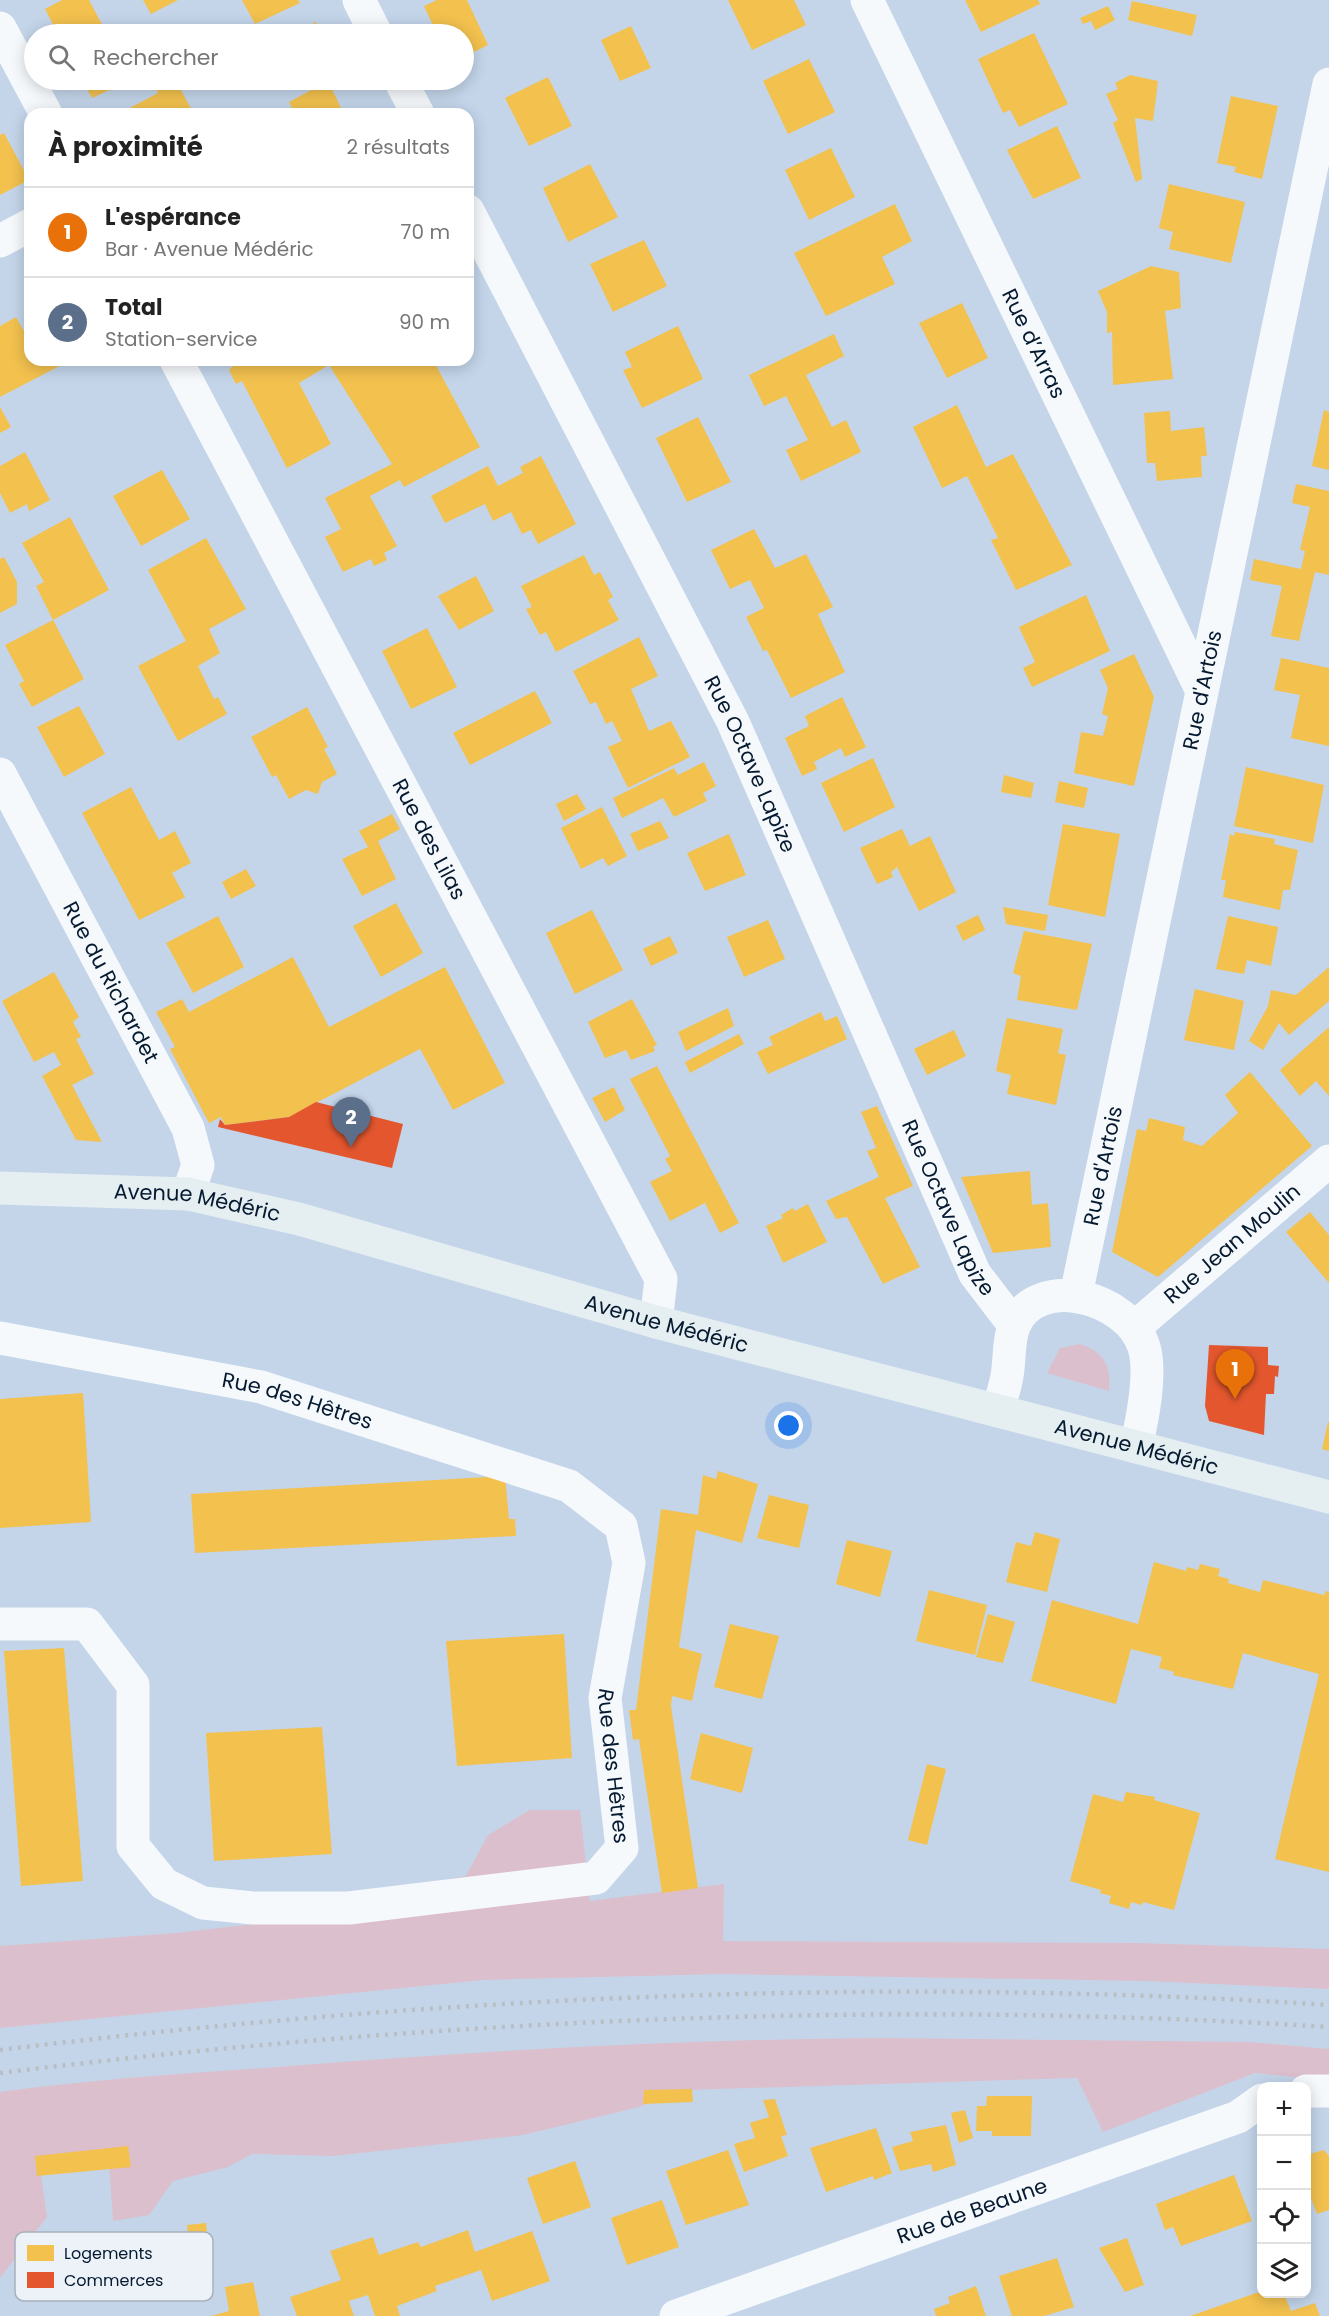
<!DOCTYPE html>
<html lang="fr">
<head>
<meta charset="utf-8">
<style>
	:root { --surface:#fff; --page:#f6f6f6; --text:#222; --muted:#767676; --line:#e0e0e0; --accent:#2563eb }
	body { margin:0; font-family:Poppins,sans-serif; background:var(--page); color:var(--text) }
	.controls { position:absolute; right:18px; bottom:18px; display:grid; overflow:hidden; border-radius:12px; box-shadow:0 3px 15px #0003 }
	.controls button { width:54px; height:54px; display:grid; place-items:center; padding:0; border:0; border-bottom:2px solid var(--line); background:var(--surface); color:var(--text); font:30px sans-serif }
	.you { position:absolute; left:789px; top:1426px; width:21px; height:21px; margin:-15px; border:4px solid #fff; border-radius:50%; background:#1a73e8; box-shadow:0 0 0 9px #1a73e833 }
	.badge { display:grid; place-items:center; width:39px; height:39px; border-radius:50%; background:var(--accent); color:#fff; font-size:20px; font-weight:700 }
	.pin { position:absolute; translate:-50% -50px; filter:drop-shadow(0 2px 3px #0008) }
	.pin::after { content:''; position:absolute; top:32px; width:21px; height:18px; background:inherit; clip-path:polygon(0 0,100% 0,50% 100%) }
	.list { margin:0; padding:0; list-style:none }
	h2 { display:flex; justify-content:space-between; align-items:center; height:78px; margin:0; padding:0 24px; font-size:26px }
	h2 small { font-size:20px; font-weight:400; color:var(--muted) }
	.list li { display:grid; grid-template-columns:39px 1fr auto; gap:18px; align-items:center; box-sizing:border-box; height:90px; padding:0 24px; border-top:2px solid var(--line) }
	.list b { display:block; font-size:22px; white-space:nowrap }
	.list p { margin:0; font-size:20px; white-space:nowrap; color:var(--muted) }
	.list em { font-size:20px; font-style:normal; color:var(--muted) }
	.icon { flex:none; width:33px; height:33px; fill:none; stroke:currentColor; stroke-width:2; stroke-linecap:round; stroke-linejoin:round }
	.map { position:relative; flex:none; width:1329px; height:2316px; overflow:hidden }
	.search { position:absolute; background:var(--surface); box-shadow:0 3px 15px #0003; left:24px; top:24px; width:450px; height:66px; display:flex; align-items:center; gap:15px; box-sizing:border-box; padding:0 21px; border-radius:33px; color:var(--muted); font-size:22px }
	.panel { position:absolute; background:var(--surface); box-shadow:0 3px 15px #0003; left:24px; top:108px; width:450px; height:258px; border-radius:18px }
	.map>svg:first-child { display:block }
</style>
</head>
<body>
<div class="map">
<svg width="1329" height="2316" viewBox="0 0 1329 2316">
	<rect width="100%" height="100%" fill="#c4d5ea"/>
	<path fill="#dcbfcc" d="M1080,1344C1105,1353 1111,1365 1109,1391L1047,1373L1060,1348Z
		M530,1810H580L590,1901L724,1884L723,1941L1139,1943L1329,1949V1989L1146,1981L722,1974L483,1980L0,2028V1946L176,1933L287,1920L420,1884L466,1876L488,1835Z
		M884,2038L1249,2042L1329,2049V2081L1255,2073L1103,2132L1077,2078L686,2090L639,2107L523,2135L333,2156L252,2154L228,2167L173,2181L149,2215L113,2221L108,2149L39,2160L47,2217L0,2278V2092C101,2078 202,2073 303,2065C496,2050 690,2039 884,2038Z"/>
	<path fill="#f2c14e" d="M62,0H89L107,34H58L45,9Z
		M143,0H178L151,14Z
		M242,0H298L300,3L255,24Z
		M437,0H467L488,45L464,57V34H437L424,6Z
		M728,0H794L806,25L752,50Z
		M965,0H1038L1040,4L981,32Z
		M1132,1L1197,15L1192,36L1128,20Z
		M1108,6L1115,20L1095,30L1091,21L1083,24L1080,18Z
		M316,22L322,34H295Z
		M631,26L651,68L620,81L601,40Z
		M1034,33L1068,104L1019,127L1010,110L1003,113L978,59Z
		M809,59L835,112L788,134L763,81Z
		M1130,75L1158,81L1153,121L1135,118L1142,179L1136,182L1113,123L1118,120L1106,94L1118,89L1115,83Z
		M548,77L572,126L529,146L505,98Z
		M82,80H131L92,98Z
		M151,80H183L177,83L194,114H125L124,111L158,93Z
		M280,80H301L284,88Z
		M328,81L344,114H295L289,102Z
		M1231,96L1278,106L1262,179L1234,172L1236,167L1217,163Z
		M1057,126L1081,178L1033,199L1007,150Z
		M4,133L29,180L0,195V135Z
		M831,148L855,197L809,220L785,170Z
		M590,164L618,217L568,242L543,188Z
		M1169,184L1245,202L1231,263L1169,249L1173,232L1159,228Z
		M895,204L912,241L882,257L895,284L826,316L794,253Z
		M644,240L667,286L613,312L590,264Z
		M1151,266L1179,272L1181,308L1165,311L1173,379L1113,385L1112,332L1107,333V312L1098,291Z
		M962,303L988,358L947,378L919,323Z
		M16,317L30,342V360H71L0,397V326Z
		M678,326L703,379L642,408L623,370L632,367L625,352Z
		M834,334L844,356L806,375L832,427L846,420L861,452L801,481L786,450L808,440L786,396L764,406L749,375Z
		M230,360H433L480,447L404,487L400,480L370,496L397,546L384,553L387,560L374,566L371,559L343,572L325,537L341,529L325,498L392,464L329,365L299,383L331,444L287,468L242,381L236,384L229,370L233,366Z
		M957,405L986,467L1013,454L1072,565L1016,590L991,540L998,538L967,476L942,488L913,427Z
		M0,407L11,427L0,433Z
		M1324,410L1329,412V470L1312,466Z
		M1170,411L1171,431L1204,427L1207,456H1201L1202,477L1157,481L1155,463H1147L1144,413Z
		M698,417L731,482L687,502L656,438Z
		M25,452L50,500L29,511L27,504L10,513L0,493V466Z
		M541,456L576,524L538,544L531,530L522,534L511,512L493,521L485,504L445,523L431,496L488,466L498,486L523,473L520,467Z
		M162,470L190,519L141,546L113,496Z
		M1296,484L1329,491V575L1315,572L1299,641L1271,636L1282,586L1250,580L1254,559L1301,569L1305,551L1300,550L1310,507L1292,503Z
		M70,517L109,590L53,620L36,586L44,582L22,543Z
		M754,529L775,568L806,554L833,607L818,614L845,672L791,698L767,650L763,651L746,617L764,608L750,580L730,589L711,550Z
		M206,538L246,609L209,629L220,653L198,666L214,699L218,697L227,714L178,741L138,666L186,641L148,570Z
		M584,555L594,575L600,572L613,597L608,600L619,620L556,652L546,632L540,635L526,609L532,607L521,586Z
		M4,557L17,582V604L0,613V559Z
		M476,576L494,611L459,630L438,596Z
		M1086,595L1110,651L1032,687L1023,668L1035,662L1019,627Z
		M53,620L84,679L32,707L19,684L24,681L5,645Z
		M427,628L457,687L411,709L382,651Z
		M639,637L658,676L631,689L649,731L671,721L690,757L628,788L608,747L622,741L612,721L606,724L596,702L590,704L573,671Z
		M1134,654L1154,697L1134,786L1074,773L1081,732L1103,736L1108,716L1102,714L1108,688L1100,670Z
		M1281,658L1329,668V746L1291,738L1300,695L1274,690Z
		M535,691L552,723L470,765L453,733Z
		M842,697L866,747L845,757L841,748L814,762L817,769L802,776L785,738L809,726L805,716Z
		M79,706L105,754L64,777L37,727Z
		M307,707L328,747L324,749L337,774L322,782L318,794L306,790L289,799L276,775L272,777L251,737Z
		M873,758L895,807L844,832L821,783Z
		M704,762L716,786L703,793L707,801L674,817L663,798L622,818L613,798L674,768L678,775Z
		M1246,767L1324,785L1313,843L1234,826Z
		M1004,775L1034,783L1031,798L1001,792Z
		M1059,781L1088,788L1084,808L1055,802Z
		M131,787L159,840L175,831L191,863L172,873L185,897L139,920L82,813Z
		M577,794L586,809L564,821L556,804Z
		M602,807L627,856L608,866L603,858L581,869L561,828Z
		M392,814L400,829L378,841L396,879L362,896L342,859L368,847L359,831Z
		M660,821L669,838L638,851L630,834Z
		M1063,824L1120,834L1105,917L1048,905Z
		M902,829L910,846L930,836L956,892L919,911L897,867L891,872L893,877L877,884L860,848Z
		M1235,832L1275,839L1274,844L1298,850L1290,890H1283L1280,910L1223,897L1226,880H1221L1230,834L1234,836Z
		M729,834L746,875L705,891L687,853Z
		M246,869L256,886L231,899L222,882Z
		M396,903L423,953L381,977L353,926Z
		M1003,907L1048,915L1045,931L1006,924Z
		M592,910L623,970L575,994L546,933Z
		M978,915L985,930L963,941L956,926Z
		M218,916L244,967L193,993L166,943Z
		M1228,916L1278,927L1271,966L1247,960L1244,974L1216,969Z
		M768,920L785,959L744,977L727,937Z
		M1024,931L1092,944L1077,1010L1017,1000L1021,976L1013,973Z
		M670,936L678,953L651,966L643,949Z
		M293,957L329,1027L445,967L505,1083L453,1110L420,1049L289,1117L225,1125L221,1117L209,1123L170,1049L175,1047L156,1012L182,999L189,1012Z
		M1329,967V1001L1289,1035L1279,1023L1263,1050L1249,1041L1268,1006L1271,990L1296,995Z
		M54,972L79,1017L73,1022L81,1037L76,1039L94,1074L72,1085L102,1142L76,1140L42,1076L61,1065L54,1052L34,1062L2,1001Z
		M1195,989L1244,1001L1234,1050L1184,1040Z
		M632,999L657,1045L653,1047L655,1051L631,1060L626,1050L605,1058L588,1022Z
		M728,1008L734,1026L686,1051L678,1032Z
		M821,1012L825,1021L837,1016L847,1039L768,1074L757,1052L773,1045L769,1037Z
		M1007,1018L1063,1029L1058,1053L1066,1055L1056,1105L1007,1094L1011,1075L996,1071Z
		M1329,1027V1096L1316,1081L1300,1096L1280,1070Z
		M954,1030L966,1056L927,1075L914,1049Z
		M739,1034L744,1044L690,1073L685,1062Z
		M657,1066L739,1223L720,1233L705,1203L670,1221L650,1182L672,1171L665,1159L670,1156L630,1079Z
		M1250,1072L1312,1146L1158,1277L1112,1252L1137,1129L1146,1131L1149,1118L1185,1127L1183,1140L1202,1146L1238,1113L1225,1095Z
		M614,1087L625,1110L605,1122L592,1098Z
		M877,1106L913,1186L885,1198L920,1267L883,1284L847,1217L836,1219L826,1201L879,1177L867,1151L876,1148L861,1112Z
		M1030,1171L1032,1205L1048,1203L1051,1247L993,1253L961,1177Z
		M808,1204L827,1242L783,1263L766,1226L783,1218L781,1215L793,1208L795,1211Z
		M1310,1212L1329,1235V1283L1286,1232Z
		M83,1393L91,1522L0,1528V1399Z
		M1328,1422H1329V1451L1322,1449Z
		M718,1471L758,1484L742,1543L696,1530L679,1647L702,1654L692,1701L672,1696L671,1706L698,1888L662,1893L639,1739L633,1740L629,1710H636L661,1509L698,1515L703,1475L716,1479Z
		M505,1476L509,1519H515L516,1536L195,1553L191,1494Z
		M769,1495L809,1505L799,1548L757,1538Z
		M1035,1532L1060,1539L1047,1592L1006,1582L1016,1542L1031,1546Z
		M847,1540L892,1551L880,1597L836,1584Z
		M1154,1562L1186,1571L1187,1567L1198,1570L1200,1564L1220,1569L1218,1576L1229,1579L1228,1583L1260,1592L1263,1580L1324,1595L1326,1591L1329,1592V1872L1275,1859L1319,1674L1243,1653L1233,1689L1173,1675L1174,1672L1159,1668L1162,1657L1131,1649L1116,1704L1031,1681L1052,1600L1138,1624Z
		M929,1590L987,1605L975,1655L916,1641Z
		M988,1614L1015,1622L1003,1663L976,1657Z
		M730,1624L779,1636L762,1699L714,1687Z
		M564,1634L572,1758L457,1766L446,1641Z
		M64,1648L83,1881L21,1886L4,1651Z
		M322,1727L332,1854L214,1861L206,1733Z
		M701,1733L753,1748L742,1793L690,1779Z
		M927,1764L946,1769L927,1845L908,1840Z
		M1126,1792L1155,1797L1154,1800L1200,1813L1174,1910L1143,1902L1142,1905L1131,1902L1129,1909L1109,1903L1111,1896L1100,1893L1101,1890L1070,1881L1093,1794L1123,1802Z
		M692,2089L693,2102L643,2104L644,2090Z
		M987,2096H1032L1031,2136H992V2131H976L977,2106H986Z
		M775,2099L787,2135L781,2136L788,2156L744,2172L734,2144L755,2138L750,2123L769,2117L763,2100Z
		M965,2110L973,2138L959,2143L951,2113Z
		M946,2125L956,2165L933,2172L931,2164L900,2171L892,2147L913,2141L910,2132Z
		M876,2128L892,2173L874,2180L873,2176L826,2192L810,2148Z
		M128,2146L131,2167L37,2176L35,2156Z
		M728,2150L749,2205L686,2225L666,2171Z
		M1324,2150L1329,2156V2210L1317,2214L1306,2185V2155Z
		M575,2161L591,2207L543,2224L527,2178Z
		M1234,2175L1252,2221L1181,2246L1173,2227L1165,2230L1156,2204Z
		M662,2200L679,2247L627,2265L611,2218Z
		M206,2223L213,2297H194L187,2225Z
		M468,2230L475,2252L532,2231L550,2281L492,2301L481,2270L435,2286L437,2291L397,2306L400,2316H375L368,2295L349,2301L354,2316H297L290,2297L341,2280L330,2251L373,2237L379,2255L418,2242L421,2247Z
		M1127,2238L1144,2285L1125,2292L1099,2248Z
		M1057,2258L1074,2307L1044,2316H1012L999,2276Z
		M253,2282L260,2316H211L229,2311L225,2287Z
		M976,2286L986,2316H936L934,2309L950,2303L948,2297Z
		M1262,2291V2294H1284L1291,2311L1315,2303L1320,2316H1190Z"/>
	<path fill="#e4572e" d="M316,1102L403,1124L392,1168L218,1127L220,1119L225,1125L289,1117Z
		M1209,1345L1268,1347V1365L1279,1366L1278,1377L1275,1376L1274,1394H1266L1264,1435L1209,1421L1205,1406Z"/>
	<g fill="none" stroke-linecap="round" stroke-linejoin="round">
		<g stroke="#f6f9fc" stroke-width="33">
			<path d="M359,0L376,34"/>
			<path id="s1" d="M867,0L1201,689"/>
			<path d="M0,28L46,114"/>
			<path d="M400,80L418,114"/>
			<path id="s2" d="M468,211L733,722L975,1274L1014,1325"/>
			<path d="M0,241L30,225"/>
			<path id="s3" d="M176,360L661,1279L656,1322"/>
			<path id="s4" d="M0,774L188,1128L198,1165L188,1194"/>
			<path id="s5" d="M1076,1295L1329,84"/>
			<path id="s6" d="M1135,1327L1329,1161"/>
			<path id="s7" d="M0,1338L261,1387L569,1486L621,1526L629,1563L605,1698L622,1848L596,1878L349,1908H253L203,1903L164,1884L133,1846V1685L87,1624H0"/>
			<path d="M998,1411C1001,1399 1005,1387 1007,1376C1010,1360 1008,1341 1014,1326C1036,1272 1129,1297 1144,1347C1152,1374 1142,1421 1136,1447"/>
			<path d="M1306,2091H1329"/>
			<path id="s8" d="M676,2316L1238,2117L1262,2100"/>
		</g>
		<path stroke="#e5eef1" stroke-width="33" id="s9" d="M0,1188L188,1194L299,1219L656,1322L1329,1497"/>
		<path stroke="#b9bec5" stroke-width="4.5" stroke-dasharray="3 6" stroke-linecap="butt" d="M0,2050C440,1996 886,1976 1329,2005
			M0,2073C440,2019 886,1999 1329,2027"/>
	</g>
	<g text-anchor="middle" stroke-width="6" stroke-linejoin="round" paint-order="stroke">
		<g font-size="21" fill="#051a30" stroke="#ecf2f8">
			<text dy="7" stroke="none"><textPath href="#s1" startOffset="382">Rue d’Arras</textPath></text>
			<text dy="7" stroke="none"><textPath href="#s5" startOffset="618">Rue d'Artois</textPath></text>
			<text dy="7" stroke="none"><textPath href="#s2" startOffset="621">Rue Octave Lapize</textPath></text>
			<text dy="7" stroke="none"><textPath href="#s3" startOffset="542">Rue des Lilas</textPath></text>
			<text dy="7" stroke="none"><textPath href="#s4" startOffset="236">Rue du Richardet</textPath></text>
			<text dy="7" stroke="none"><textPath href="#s5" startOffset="132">Rue d'Artois</textPath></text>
			<text dy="7" stroke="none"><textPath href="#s9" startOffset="198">Avenue Médéric</textPath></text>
			<text dy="7" stroke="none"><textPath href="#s2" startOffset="1107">Rue Octave Lapize</textPath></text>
			<text dy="7" stroke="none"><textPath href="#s6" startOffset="128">Rue Jean Moulin</textPath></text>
			<text dy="7" stroke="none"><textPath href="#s9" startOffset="684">Avenue Médéric</textPath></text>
			<text dy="7" stroke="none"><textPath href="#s7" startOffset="304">Rue des Hêtres</textPath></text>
			<text dy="7" stroke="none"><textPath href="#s9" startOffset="1170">Avenue Médéric</textPath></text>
			<text dy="7" stroke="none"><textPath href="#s7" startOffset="898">Rue des Hêtres</textPath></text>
			<text dy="7" stroke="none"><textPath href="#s8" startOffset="314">Rue de Beaune</textPath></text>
		</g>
	</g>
	<rect x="15" y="2232" width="198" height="69" rx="9" fill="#ecf2f8" stroke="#a7b1bc" stroke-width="1.5"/>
	<rect x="27" y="2245" width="27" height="16" fill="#f2c14e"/>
	<rect x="27" y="2272" width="27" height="16" fill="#e4572e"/>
	<g font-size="16" fill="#051a30">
		<text x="64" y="2259">Logements</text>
		<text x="64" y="2286">Commerces</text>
	</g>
</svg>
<div class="controls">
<button>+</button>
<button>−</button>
<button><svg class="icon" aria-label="locate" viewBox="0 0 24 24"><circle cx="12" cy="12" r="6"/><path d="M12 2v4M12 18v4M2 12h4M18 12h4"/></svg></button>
<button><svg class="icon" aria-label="layers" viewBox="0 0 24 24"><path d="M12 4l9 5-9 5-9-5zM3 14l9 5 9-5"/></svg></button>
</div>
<div class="you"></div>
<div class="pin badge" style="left:1235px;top:1399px;background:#e8710a">1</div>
<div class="pin badge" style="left:351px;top:1147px;background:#5c6f8a">2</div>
<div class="search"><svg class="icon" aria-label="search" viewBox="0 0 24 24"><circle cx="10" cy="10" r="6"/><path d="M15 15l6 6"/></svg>Rechercher</div>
<section class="panel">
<h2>À proximité<small>2 résultats</small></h2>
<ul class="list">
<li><span class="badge" style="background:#e8710a">1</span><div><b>L'espérance</b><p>Bar · Avenue Médéric</p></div><em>70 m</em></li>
<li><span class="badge" style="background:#5c6f8a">2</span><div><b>Total</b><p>Station-service</p></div><em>90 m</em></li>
</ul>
</section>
</div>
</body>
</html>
